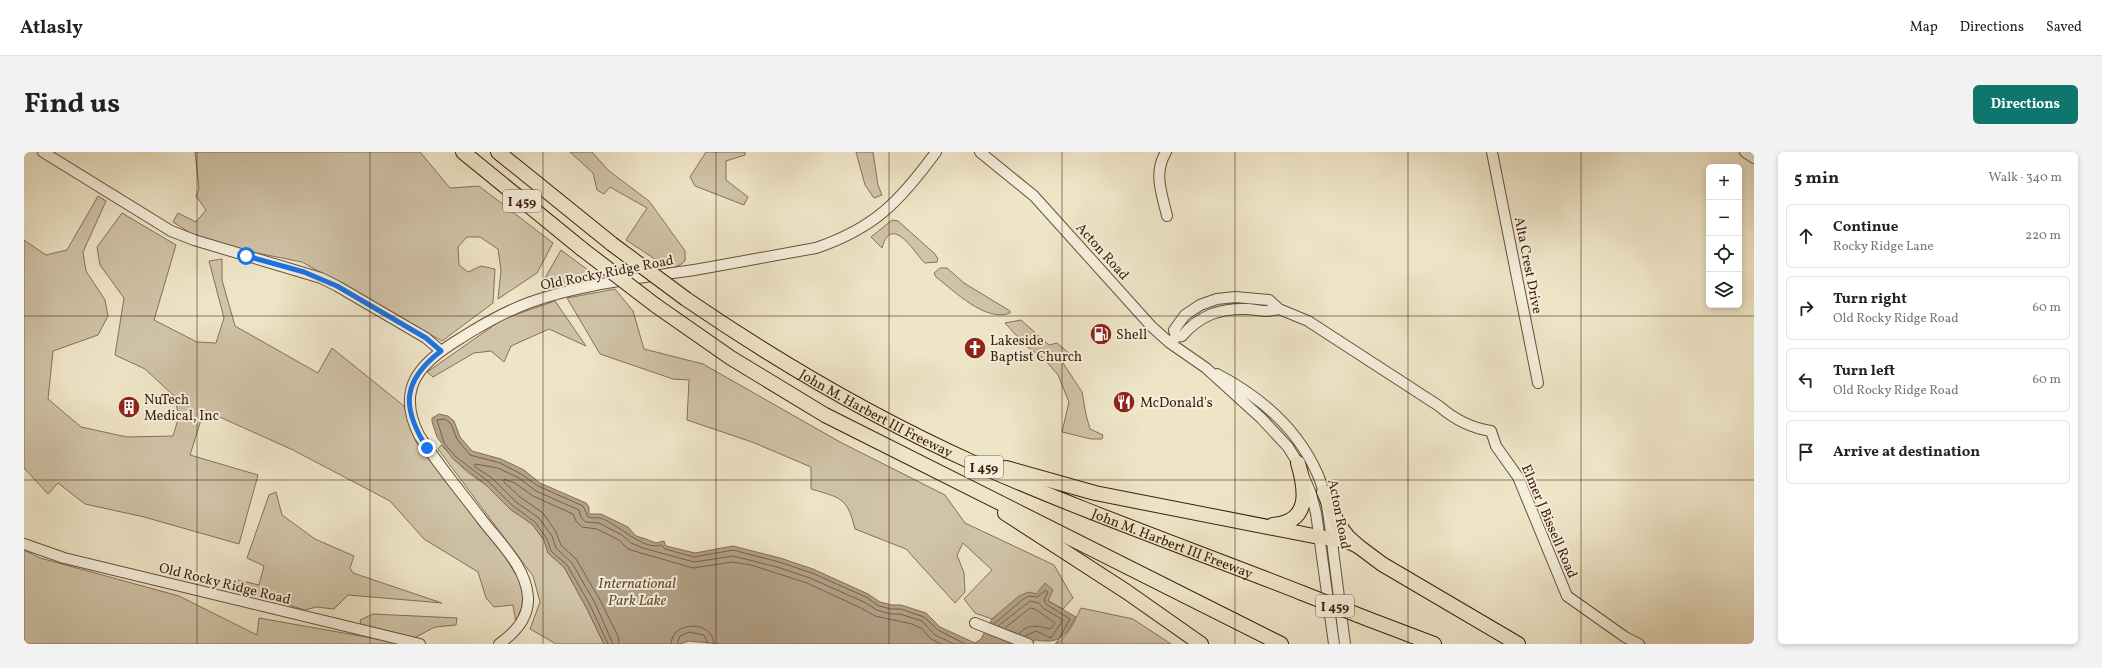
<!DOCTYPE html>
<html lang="en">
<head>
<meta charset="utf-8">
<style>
	:root { --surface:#fff; --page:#f2f2f2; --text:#222; --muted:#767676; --line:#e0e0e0; --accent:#0f766e }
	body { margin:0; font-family:Vollkorn,serif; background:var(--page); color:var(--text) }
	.controls { position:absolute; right:12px; top:12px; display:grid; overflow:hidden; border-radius:6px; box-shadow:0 2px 6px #0003 }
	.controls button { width:36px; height:36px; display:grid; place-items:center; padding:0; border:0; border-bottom:1px solid var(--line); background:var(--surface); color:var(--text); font:20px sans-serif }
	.stop { position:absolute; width:12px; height:12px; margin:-9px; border:3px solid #1a73e8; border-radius:50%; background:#fff }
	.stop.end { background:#1a73e8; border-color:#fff; box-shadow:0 1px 4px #0008 }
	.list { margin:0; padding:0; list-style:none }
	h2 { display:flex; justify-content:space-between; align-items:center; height:52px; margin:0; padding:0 16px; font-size:17px }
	h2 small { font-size:13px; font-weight:400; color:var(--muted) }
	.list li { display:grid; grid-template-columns:26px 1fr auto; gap:12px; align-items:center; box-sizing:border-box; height:64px; margin:0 8px 8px; padding:0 8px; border:1px solid var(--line); border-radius:6px }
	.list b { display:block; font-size:15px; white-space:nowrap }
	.list p { margin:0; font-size:13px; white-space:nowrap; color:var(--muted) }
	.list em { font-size:13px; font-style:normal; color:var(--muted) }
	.icon { flex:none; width:22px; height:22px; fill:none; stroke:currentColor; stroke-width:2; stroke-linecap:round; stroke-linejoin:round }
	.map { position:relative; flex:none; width:1730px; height:492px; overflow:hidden; border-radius:6px }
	header { display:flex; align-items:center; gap:24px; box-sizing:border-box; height:56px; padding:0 20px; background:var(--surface); border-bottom:1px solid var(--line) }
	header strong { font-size:19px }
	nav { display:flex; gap:22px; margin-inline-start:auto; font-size:14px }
	.intro { display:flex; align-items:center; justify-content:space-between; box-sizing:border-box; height:96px; padding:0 24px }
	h1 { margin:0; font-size:28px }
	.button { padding:10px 18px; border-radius:6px; background:var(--accent); color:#fff; font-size:14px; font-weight:700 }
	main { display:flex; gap:24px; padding:0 24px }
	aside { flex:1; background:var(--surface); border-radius:6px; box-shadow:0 2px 6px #0003 }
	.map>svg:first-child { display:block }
</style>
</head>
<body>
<header>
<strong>Atlasly</strong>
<nav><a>Map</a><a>Directions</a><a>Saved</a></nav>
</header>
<div class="intro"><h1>Find us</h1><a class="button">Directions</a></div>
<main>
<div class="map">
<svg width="1730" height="492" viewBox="0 0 1730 492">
	<rect width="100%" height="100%" fill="#eee5c7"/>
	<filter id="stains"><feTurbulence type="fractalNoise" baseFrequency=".005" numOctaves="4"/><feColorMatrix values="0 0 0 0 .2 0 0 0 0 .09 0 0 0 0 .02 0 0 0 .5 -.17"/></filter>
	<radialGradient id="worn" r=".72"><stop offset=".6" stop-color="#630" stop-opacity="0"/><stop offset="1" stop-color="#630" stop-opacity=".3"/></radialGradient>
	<path fill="#d0c3a7" stroke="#867059" d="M171,0H396L426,36L455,34L529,91L513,121L474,147L477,118L474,97L456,85H443L434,95L435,113L444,120L457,114L471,117L469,151L418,189L278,110L228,100L171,84L149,70L154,61L172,70L182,58L172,44L175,37Z
		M546,0H568L585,19L625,49L661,99V109L656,113L646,117L602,88L623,56L586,35L580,42L573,38L569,21Z
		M682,0H721V3L702,9V28L724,45L720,53L671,34L666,25Z
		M832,0H849L854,33L858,43L850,46L841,33Z
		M74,44L82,49L59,100L62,119L81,148L84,164L74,183L29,199L24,247L57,275L103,285L149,284L155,264L150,244L121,217L91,203L100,146L76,113L73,95L98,61L152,93L130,168L173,190L192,191L200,166L185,109L198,107V128L211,174L294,221L308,196L380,254L392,290L478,400L497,431L501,446L492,471L489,453L470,455L462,446L454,420L400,387L366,349L269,298L180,258L166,303L234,323L215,392L120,365L61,352L34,331L24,342L0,316V88L22,103L43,98Z
		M868,68L874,69L911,102L914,107L913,110L901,111C893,105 868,59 858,96L847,85Z
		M537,98L572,124L528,135L521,126Z
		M916,116H923L940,131L986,159V161C962,171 929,138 912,125L910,121Z
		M591,137L609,159L620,197L679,212L816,290L921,343L941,371L1030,413L1049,446L1039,457L1012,442L987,452L968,467L951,461L940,447L968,418L939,391L933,403L940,421L941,440L931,451L882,397L831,377C823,345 817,346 787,337V315L728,290L663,268L665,228L649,227L576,202L543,146Z
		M531,149L562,194L525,177L487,194L480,210L467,199L450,201L409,225L403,220L479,167Z
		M997,168L1025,193L1033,191L1046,202L1039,211L1058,240L1062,263L1066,277L1079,283L1078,287H1067L1038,280L1045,250L1034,223L1021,208L1001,193L981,171Z
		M417,293L442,319L462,333L486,357L508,372L520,388L524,401L540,415L562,455L580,492H532L506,477L516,450L509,424L414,297Z
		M252,340L258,363L291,387L330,404L326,416L329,421L418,451L324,443L310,457L292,455L281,458L211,437L214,428L235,433L240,414L223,406L245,343Z
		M0,398L16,406L155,444L233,483L235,466L382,492H0Z
		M1057,456L1109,467L1147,492H1031C1044,487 1051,467 1057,456Z
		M349,462L433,466L432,473L411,475L390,486L337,473L336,468Z"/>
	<path fill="#b2a187" stroke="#836d55" d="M415,262L424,264L430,269L436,285L448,299L477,307L500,318L516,331L562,351L565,355V362H577L604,375L612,384L622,387L632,391L640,389L642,394L671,401L709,394L756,406L789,417L844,442L856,450L868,453H877L902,461L916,475L951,491L957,487L968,467L995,444L1005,440L1012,442L1021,431L1029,438L1024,449L1052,465C1041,484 1037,492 1012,488L1003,492H696L665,489L656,492H580L562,455L540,415L524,401L520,388L508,372L486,357L462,333L429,307L413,285L408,270V266Z"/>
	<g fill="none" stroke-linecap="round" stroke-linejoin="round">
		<path stroke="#786049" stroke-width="1" d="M970,472L998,448L1005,444L1013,445L1022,438L1024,440L1020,448L1022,452L1046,467L1032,492
			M974,474L1006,449L1015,451L1019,456L1039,468L1027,486L1012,479L1001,484
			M981,476L1006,456L1011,457L1031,471L1026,477C1014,474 1004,471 995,482
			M584,492L566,453L543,413L527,399L523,387L511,370L489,354L465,330L432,305L420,291L413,268L421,267L427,272L433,287L446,303L476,311L497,322L514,334L559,354L564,365C568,367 572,365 576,366C594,371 618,399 637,393L641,397L670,405L709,398L755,410L788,421L842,445L855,454L867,457H877L900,465L914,478L941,492
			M589,492L571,451L548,411L532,396L528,384L515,366L492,350L468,326L451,315V312L474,316L495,326L512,339L555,358L557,365L561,370L575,371L598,383L607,391L619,396L670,410L709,404L753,415L786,426L840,450L853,458L867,462H876L898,469L911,483L930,492
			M595,492L594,484L576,448L552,407L537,393L532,380L519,361L496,345L480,330V327L491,331L509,344L549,362L552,369L558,375L573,377L595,388L604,397L617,401L669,416L708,410L727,413L783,431L837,456L851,464L888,472L897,476L907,487L917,492
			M647,492C648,468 689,468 690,492
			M653,492L656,484L665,480L680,483L684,492"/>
		<g stroke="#69503a" stroke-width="12">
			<path id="minor" d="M19,0L147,79L170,88L297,126L313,134L402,186L417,199
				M956,0L1010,44L1128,175L1146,191L1182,216L1237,266L1264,295L1274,311L1287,342L1292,361L1310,492
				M1142,0C1129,21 1138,42 1143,64
				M1468,0L1514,231
				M1721,0L1730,6
				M1152,185L1150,178L1161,163L1176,153L1193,147L1211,145L1245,148L1255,157L1284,169L1415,254C1431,268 1447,276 1467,279L1472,294L1494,325L1543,444L1601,485L1615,492
				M1148,189L1152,185L1158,184C1176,163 1196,156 1224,157C1237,158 1241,161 1255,157
				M1193,222C1237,245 1274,277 1294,323C1304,347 1306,373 1309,398C1313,429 1317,461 1321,492
				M0,392L40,406L396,492
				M951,471L1004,492
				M475,492C491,481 505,465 504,445C502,415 476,391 459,369C438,341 414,313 395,283C371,235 397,210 437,186C459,172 482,159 507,150C560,131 620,126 676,117C714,110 753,103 792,96C851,76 876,49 912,0"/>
		</g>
		<g stroke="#3d1e0b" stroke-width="16">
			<g id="highway">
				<path d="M439,0L558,97"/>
				<path d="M474,0L588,92"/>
				<path id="s1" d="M662,147C754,210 850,266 952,312C1058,359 1169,398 1278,441"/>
				<path d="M631,153L707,206L801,263L1257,492"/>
				<path d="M982,316L1071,341L1295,385L1323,389L1334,394"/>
				<path d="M1300,340L1314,372L1324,385L1334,394L1358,412L1494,492"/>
				<path d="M981,361L1103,440L1177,492"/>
				<path d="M1249,373C1287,370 1282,338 1274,311"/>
				<path d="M1344,467L1410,492"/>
			</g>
		</g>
		<use href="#minor" stroke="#f4eedb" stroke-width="10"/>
		<use href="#highway" stroke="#eee5c7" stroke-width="14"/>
		<g stroke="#3d1e0b" stroke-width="16" stroke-linecap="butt">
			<path id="highway-bridge" d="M588,92L662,147
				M558,97L631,153
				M1278,441L1344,467"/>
		</g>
		<use href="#highway-bridge" stroke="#eee5c7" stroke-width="14"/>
	</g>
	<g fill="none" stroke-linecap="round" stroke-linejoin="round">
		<path stroke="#1a73e8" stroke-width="5" d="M222,104L280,120L313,134L402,186L417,199C378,229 377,255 403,296"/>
	</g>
	<path fill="none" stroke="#3d1e0b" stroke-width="1" stroke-opacity="0.55" d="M173,0V492M346,0V492M519,0V492M692,0V492M865,0V492M1038,0V492M1211,0V492M1384,0V492M1557,0V492M0,164H1730M0,328H1730"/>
	<defs>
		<g id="fuel-disc" transform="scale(1.15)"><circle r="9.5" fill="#8f2418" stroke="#f4eedb"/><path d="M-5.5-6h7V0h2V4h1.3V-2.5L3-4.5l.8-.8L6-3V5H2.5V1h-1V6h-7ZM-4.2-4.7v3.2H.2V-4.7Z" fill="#fff"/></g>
		<g id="church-disc" transform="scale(1.15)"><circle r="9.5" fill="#8f2418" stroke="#f4eedb"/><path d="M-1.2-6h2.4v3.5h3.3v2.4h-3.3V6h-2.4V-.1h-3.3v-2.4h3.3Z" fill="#fff"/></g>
		<g id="restaurant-disc" transform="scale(1.15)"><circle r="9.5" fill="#8f2418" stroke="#f4eedb"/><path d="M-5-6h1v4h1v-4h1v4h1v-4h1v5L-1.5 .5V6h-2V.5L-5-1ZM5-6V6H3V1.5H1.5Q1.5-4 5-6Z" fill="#fff"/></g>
		<g id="building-disc" transform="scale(1.15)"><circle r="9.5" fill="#8f2418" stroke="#f4eedb"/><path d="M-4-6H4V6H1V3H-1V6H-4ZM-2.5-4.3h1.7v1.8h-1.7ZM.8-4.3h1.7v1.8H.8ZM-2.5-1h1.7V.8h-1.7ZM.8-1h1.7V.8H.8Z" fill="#fff"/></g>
	</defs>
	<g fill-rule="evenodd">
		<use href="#fuel-disc" x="1077" y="182"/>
		<use href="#church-disc" x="951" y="196"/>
		<use href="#restaurant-disc" x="1100" y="250"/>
		<use href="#building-disc" x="105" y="255"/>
	</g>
	<g text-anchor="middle" stroke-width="4" stroke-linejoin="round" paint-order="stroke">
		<g fill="#f4eedb" stroke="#745c49" stroke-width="1">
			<rect x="479" y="38" width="38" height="22" rx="3"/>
			<rect x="941" y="304" width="38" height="22" rx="3"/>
			<rect x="1292" y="443" width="38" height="22" rx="3"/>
		</g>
		<g font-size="13" font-weight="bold" fill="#3d1e0b">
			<text x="498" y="54">I 459</text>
			<text x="960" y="320">I 459</text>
			<text x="1311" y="459">I 459</text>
		</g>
		<g font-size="14" fill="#3d1e0b" stroke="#f4eedb">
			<text transform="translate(1079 99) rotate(48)" y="5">Acton Road</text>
			<text transform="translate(1505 113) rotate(79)" y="5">Alta Crest Drive</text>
			<text transform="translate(583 120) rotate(-11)" y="5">Old Rocky Ridge Road</text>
			<text dy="5" stroke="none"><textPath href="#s1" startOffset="222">John M. Harbert III Freeway</textPath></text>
			<text transform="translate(1316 362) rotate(79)" y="5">Acton Road</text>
			<text transform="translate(1526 369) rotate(67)" y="5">Elmer J Bissell Road</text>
			<text dy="5" stroke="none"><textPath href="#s1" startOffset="546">John M. Harbert III Freeway</textPath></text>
			<text transform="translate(201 431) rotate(14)" y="5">Old Rocky Ridge Road</text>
		</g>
		<g font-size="14" fill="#3d1e0b" stroke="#f4eedb" text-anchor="start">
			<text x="1092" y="187">Shell</text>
			<text x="966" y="193">Lakeside<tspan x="966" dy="16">Baptist Church</tspan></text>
			<text x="120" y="252">NuTech<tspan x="120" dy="16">Medical, Inc</tspan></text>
			<text x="1116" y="255">McDonald's</text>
		</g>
		<g font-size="15" font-style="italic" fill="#664c36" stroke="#f4eedb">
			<text x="613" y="436">International<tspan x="613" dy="17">Park Lake</tspan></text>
		</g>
	</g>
	<rect width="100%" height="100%" filter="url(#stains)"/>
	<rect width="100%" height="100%" fill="url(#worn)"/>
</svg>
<div class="controls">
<button>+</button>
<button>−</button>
<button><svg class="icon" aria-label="locate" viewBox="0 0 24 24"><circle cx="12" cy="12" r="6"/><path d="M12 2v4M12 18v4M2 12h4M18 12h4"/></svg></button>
<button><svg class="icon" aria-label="layers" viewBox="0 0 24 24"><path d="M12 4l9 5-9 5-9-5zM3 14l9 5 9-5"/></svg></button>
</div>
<div class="stop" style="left:222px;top:104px"></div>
<div class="stop end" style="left:403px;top:296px"></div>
</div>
<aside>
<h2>5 min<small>Walk · 340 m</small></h2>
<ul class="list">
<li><svg class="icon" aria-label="ahead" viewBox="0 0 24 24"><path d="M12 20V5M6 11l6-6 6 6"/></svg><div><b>Continue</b><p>Rocky Ridge Lane</p></div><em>220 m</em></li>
<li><svg class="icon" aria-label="right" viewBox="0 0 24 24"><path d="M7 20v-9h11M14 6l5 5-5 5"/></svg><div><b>Turn right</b><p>Old Rocky Ridge Road</p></div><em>60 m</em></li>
<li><svg class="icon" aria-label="left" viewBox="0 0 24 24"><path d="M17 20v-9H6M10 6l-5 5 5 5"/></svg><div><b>Turn left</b><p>Old Rocky Ridge Road</p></div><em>60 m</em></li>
<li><svg class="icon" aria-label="arrive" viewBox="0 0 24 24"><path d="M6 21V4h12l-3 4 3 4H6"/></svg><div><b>Arrive at destination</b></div></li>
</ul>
</aside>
</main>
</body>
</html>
